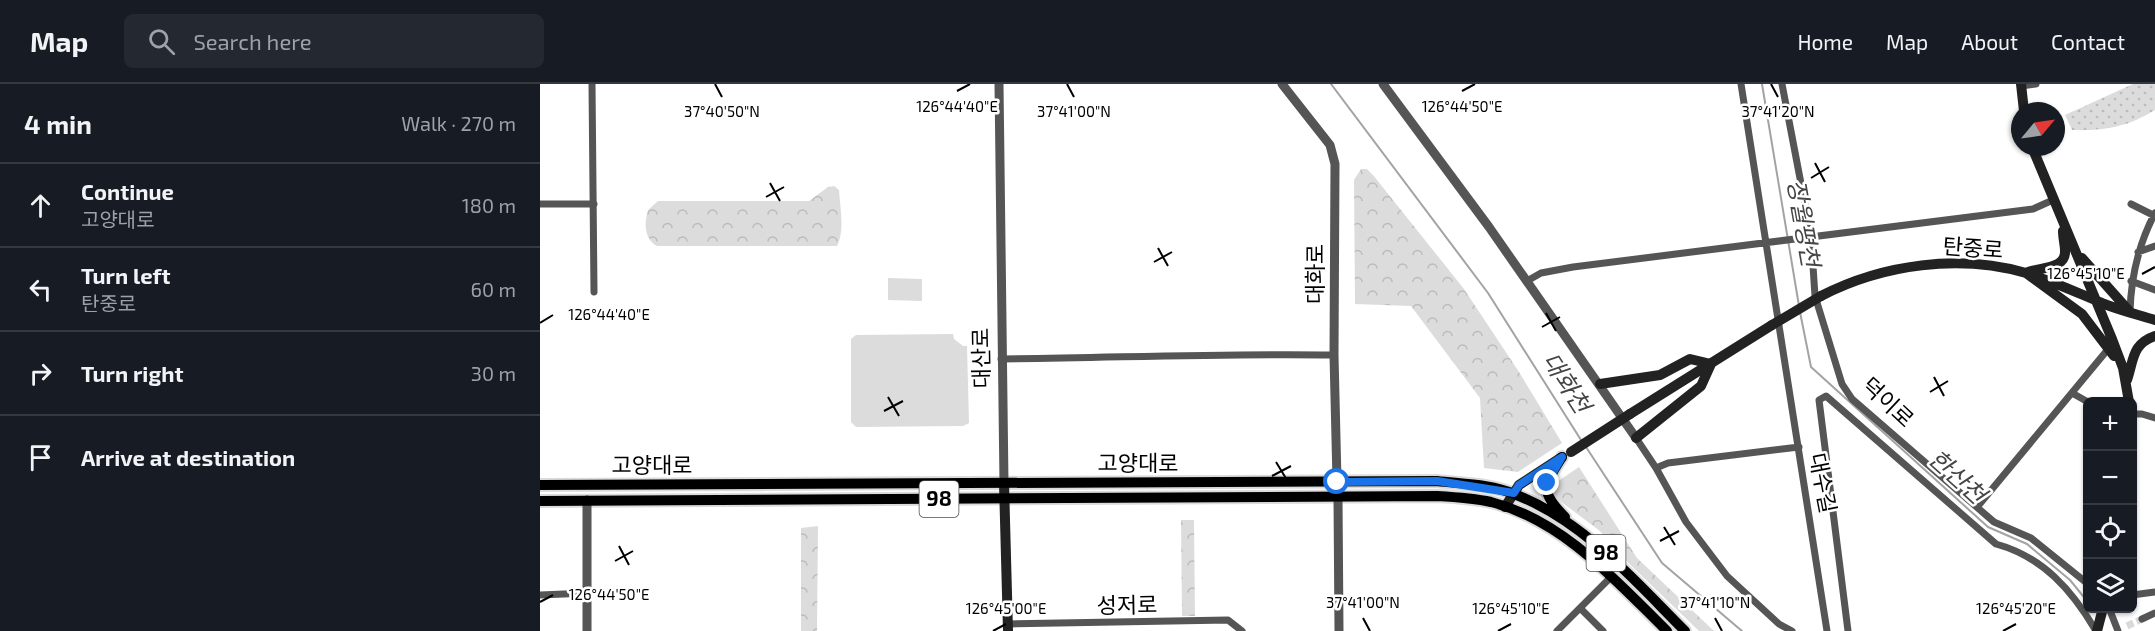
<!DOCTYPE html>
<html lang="en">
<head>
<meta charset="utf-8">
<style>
	:root { --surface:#171b24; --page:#242831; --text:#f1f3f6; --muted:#9ea1a6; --line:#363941 }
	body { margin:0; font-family:"Exo 2","Noto Sans KR",sans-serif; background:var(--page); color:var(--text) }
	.controls { position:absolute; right:18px; bottom:18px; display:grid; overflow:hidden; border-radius:9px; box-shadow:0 2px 4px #0004 }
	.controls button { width:54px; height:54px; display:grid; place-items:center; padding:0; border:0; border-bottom:2px solid var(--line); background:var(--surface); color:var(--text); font:30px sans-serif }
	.compass { position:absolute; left:1471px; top:18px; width:54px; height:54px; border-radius:50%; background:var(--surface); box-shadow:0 2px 4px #0004; rotate:61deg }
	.stop { position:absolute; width:18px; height:18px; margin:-14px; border:4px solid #1a73e8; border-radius:50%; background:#fff }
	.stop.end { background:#1a73e8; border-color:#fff; box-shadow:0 2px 6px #0008 }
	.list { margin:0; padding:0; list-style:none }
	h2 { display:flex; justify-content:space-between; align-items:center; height:78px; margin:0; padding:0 24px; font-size:26px }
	h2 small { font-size:20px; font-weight:400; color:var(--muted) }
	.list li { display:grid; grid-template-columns:39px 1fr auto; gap:18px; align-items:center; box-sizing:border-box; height:84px; padding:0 24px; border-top:2px solid var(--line) }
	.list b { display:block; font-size:22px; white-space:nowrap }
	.list p { margin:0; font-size:20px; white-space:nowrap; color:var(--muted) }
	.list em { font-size:20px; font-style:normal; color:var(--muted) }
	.icon { flex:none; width:33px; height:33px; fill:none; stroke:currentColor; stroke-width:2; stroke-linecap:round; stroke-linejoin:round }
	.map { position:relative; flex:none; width:1615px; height:547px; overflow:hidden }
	header { display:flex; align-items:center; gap:36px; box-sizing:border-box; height:84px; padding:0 30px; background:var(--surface); border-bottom:2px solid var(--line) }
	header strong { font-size:28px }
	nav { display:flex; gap:33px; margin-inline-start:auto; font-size:21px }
	.search { width:420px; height:54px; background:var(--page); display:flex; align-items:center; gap:15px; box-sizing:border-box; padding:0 21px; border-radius:9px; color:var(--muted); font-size:22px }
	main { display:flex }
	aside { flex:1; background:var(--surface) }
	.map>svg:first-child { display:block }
</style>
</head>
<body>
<header>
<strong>Map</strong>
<div class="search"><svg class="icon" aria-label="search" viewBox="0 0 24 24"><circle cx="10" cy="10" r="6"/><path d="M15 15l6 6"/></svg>Search here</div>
<nav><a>Home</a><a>Map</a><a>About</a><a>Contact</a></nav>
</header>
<main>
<aside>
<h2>4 min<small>Walk · 270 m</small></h2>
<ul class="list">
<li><svg class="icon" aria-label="ahead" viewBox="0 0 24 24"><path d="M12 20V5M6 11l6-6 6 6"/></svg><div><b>Continue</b><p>고양대로</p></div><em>180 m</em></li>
<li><svg class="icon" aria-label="left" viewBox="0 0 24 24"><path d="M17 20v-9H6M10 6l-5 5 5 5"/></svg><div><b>Turn left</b><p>탄중로</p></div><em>60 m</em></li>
<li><svg class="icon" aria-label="right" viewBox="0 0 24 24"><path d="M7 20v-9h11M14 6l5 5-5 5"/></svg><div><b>Turn right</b></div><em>30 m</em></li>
<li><svg class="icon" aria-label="arrive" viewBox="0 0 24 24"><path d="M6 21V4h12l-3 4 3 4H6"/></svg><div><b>Arrive at destination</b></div></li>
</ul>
</aside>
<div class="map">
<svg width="1615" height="547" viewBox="0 0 1615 547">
	<defs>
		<pattern id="grass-dots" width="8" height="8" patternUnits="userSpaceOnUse" patternTransform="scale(1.5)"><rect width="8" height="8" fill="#dcdcdc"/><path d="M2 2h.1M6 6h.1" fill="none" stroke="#bbb" stroke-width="1.8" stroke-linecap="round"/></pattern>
		<pattern id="forest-crowns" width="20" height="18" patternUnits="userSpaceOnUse" patternTransform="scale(1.5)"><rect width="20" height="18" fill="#dcdcdc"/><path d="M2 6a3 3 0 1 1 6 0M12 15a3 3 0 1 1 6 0" fill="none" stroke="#bbb"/></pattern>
	</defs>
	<rect width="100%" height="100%" fill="#fff"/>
	<path fill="url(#grass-dots)" d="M1593,0H1615V26C1587,43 1565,47 1532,46L1525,31Z"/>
	<path fill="url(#forest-crowns)" d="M821,85H827L833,91L924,205L979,288L1022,359L978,388L944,384L940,314L871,222L815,220L814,96Z
		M294,102L299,106C300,123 305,147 297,162H117C104,155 104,139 108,126L118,117H269L288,103Z
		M1039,383L1097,474L1174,547H1159L1077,468L1060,447L1016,414L1013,409L1017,398Z
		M654,436L655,532H642L641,436Z
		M278,442L277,547H261V444Z"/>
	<path fill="#dcdcdc" d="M348,194L382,195V217L348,216Z
		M413,250L414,255L423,262H427L429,339L423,342L316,343L311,338V255L316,251Z"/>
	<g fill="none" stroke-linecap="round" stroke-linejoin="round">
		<path stroke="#a3a3a3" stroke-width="2" d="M791,0L948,209L1041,356
			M1222,0L1259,222
			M1260,228L1271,283L1448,443L1487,460L1530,496L1547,517
			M1046,363L1122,479L1202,547"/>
		<path stroke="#d9d9d9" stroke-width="7" stroke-dasharray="7 3.5" stroke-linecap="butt" d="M1587,542L1602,535"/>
		<g stroke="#dbdbdb" stroke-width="14">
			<path id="primary" d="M1022,373C1004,402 999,407 1025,433
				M0,401L897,397C922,400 951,400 974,410C1043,436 1094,496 1145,547
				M0,417L897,412C915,413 933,414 951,418C1023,436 1076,497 1127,547"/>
		</g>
		<path stroke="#555" stroke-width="7" d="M52,0L54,208
			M1201,0L1287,547
			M1242,0L1271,152L1275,212L1302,300L1312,315L1454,438L1491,454L1548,500
			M1481,2L1496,0
			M0,120H54
			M1591,120L1615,132
			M1598,168L1615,162
			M987,197L1001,189L1033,183L1493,125L1513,116
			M1591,197L1615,206
			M1590,228C1591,192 1598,161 1615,129
			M461,275C572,274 683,269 794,271
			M1532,309L1548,318
			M1592,330H1602L1615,334
			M1096,354L1116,384L1146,438L1187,492L1239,540L1252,547
			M1116,384L1128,379L1259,363
			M1438,422L1569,264
			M0,511L48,509
			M1592,511L1615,508
			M1040,524L1063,547
			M1569,524L1578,547
			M1602,535L1615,529
			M468,540L688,536L702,547
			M1017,547L1071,493
			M1308,547L1279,316L1286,312L1456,460C1503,473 1532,506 1556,547"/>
		<path stroke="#555" stroke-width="9" d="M459,0L464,399
			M742,0L790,61L795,80L794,271L797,397
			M843,0L949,143L1096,354
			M798,414L799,547
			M47,416V547"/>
		<path stroke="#222" stroke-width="10" d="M1481,0L1484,27
			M1492,63L1572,255L1583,284L1589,318
			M1523,147C1523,154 1525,161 1525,167C1526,186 1498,183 1486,189L1542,230L1574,272
			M1542,174L1590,228
			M1281,212C1343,180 1419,170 1486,189C1513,197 1540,210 1567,221C1583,227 1599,231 1615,236
			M1587,296C1594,275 1592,260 1615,252
			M1060,300L1120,291L1150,275L1171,280L1161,302L1096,354
			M1090,330L1232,241
			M464,399L468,547
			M965,423L979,401L1022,373
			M1557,547L1563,524"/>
		<use href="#primary" stroke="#000" stroke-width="10"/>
		<path stroke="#222" stroke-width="10" d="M1232,241L1281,212
			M1031,368L1090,330"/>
	</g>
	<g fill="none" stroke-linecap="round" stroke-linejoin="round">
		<path stroke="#1a73e8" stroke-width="8" d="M797,398L897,397L974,409L979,401L1022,373L1007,399"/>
	</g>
	<path fill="none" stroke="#000" stroke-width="2" d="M175,0L182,13M527,0L534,13M1231,0L1238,13M417,7L430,0M922,7L935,0M1275,79L1285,98M1271,94L1289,83M230,99L240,117M226,113L244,103M618,164L628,182M614,178L632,168M1602,190L1615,183M1006,229L1016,247M0,239L13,231M1002,243L1020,233M1394,293L1404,312M1390,308L1408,297M348,313L359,332M344,327L363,317M736,378L747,396M732,392L751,382M1124,443L1135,461M1120,457L1139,447M79,462L89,481M75,477L93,467M0,518L13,511M823,534L830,547M1175,534L1182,547M453,547L466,540M958,547L971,540M1463,547L1476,540"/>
	<g text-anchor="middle" stroke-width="5" stroke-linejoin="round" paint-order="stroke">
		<g fill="#fff" stroke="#4c4c4c" stroke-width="1.5">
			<rect x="379.5" y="397" width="39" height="36" rx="4.5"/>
			<rect x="1046.5" y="451" width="39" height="36" rx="4.5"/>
		</g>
		<g font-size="21" font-weight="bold" fill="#000">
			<text x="399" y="422">98</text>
			<text x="1066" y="476">98</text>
		</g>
		<g font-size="22" fill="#000" stroke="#fff">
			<text transform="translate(1433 164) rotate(4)" y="8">탄중로</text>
			<text transform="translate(775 190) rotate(-90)" y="8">대화로</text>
			<text transform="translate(441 274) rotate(-91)" y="8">대산로</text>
			<text transform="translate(1348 318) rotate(43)" y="8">덕이로</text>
			<text x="598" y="387">고양대로</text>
			<text x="112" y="389">고양대로</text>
			<text transform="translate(1283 399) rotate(79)" y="8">대수길</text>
			<text transform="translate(587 521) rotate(-1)" y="8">성저로</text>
		</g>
		<g font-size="24" font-style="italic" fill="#444" stroke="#fff">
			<text transform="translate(1263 139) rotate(80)" y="8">장월평천</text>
			<text transform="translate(1026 299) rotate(57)" y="8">대화천</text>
			<text transform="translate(1417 393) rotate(42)" y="8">한산천</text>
		</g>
	</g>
	<g font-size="15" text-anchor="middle" fill="#000" stroke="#fff" stroke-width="5" stroke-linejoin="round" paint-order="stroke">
		<text x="417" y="28">126°44'40"E</text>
		<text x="922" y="28">126°44'50"E</text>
		<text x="182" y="33">37°40'50"N</text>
		<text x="534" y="33">37°41'00"N</text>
		<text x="1238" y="33">37°41'20"N</text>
		<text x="1546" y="195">126°45'10"E</text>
		<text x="69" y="236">126°44'40"E</text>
		<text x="69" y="516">126°44'50"E</text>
		<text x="823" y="524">37°41'00"N</text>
		<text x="1175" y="524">37°41'10"N</text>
		<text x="466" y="530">126°45'00"E</text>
		<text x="971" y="530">126°45'10"E</text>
		<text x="1476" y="530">126°45'20"E</text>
	</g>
</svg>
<div class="controls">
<button>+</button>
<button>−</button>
<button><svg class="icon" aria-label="locate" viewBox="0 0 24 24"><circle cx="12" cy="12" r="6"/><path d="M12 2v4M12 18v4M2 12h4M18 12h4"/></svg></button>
<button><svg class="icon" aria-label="layers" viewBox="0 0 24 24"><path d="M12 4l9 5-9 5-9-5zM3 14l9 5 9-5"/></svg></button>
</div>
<svg class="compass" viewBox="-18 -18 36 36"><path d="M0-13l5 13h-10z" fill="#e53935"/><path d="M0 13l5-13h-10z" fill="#9ea1a6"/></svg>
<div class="stop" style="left:797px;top:398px"></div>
<div class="stop end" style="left:1007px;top:399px"></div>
</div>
</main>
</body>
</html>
